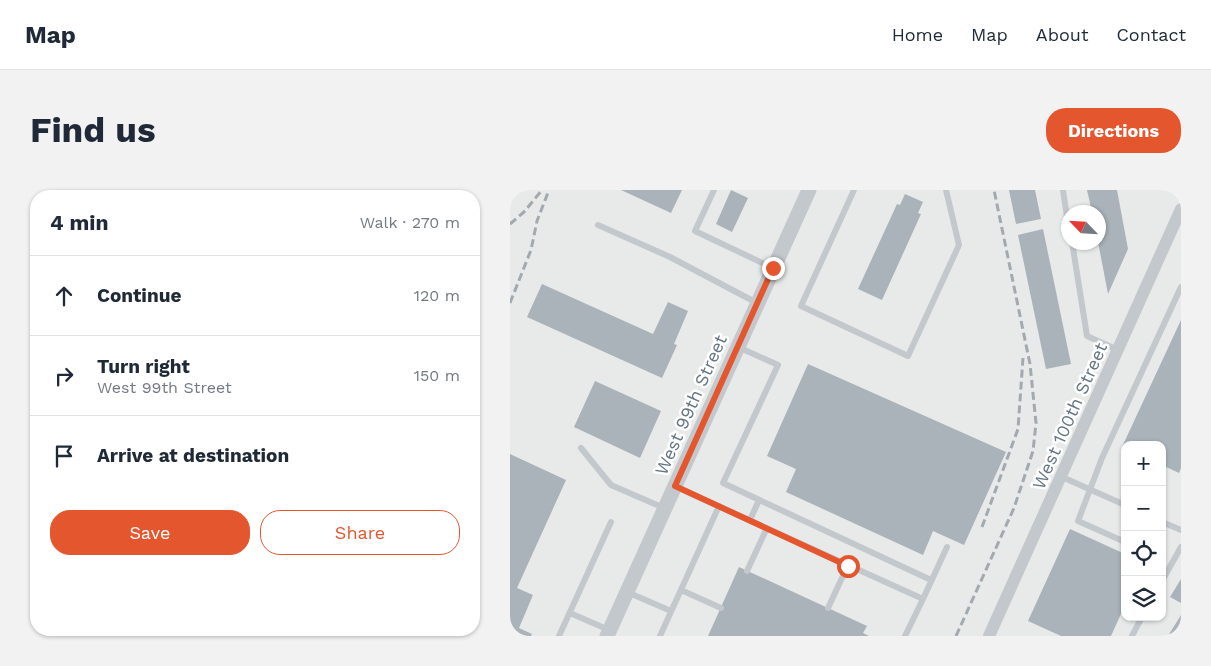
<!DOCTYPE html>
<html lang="en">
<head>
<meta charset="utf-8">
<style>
	:root { --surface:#fff; --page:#f2f2f3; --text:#1f2937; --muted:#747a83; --line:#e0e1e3; --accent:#e4572e }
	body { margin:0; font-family:"Work Sans",sans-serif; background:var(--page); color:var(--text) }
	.controls { position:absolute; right:15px; bottom:15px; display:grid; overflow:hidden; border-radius:10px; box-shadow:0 1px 4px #0004 }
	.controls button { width:45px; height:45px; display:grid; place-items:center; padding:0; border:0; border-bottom:1px solid var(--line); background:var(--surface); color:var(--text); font:25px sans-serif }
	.compass { position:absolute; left:551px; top:15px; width:45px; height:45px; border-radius:50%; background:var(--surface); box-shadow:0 1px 4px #0004; rotate:295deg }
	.stop { position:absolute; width:15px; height:15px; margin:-11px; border:4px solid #e4572e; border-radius:50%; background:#fff }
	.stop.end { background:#e4572e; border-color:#fff; box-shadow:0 1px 5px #0008 }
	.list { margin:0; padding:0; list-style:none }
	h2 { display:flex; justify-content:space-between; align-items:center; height:65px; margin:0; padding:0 20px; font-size:21px }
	h2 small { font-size:16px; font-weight:400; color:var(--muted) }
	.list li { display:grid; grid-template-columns:32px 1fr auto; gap:15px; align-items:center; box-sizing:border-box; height:80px; padding:0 20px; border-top:1px solid var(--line) }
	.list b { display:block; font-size:19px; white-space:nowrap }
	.list p { margin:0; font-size:16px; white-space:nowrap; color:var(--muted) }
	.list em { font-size:16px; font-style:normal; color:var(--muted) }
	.actions { display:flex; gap:10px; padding:15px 20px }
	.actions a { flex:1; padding:11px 0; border:1px solid var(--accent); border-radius:20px; text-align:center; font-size:18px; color:var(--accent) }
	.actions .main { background:var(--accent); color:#fff }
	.icon { flex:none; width:28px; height:28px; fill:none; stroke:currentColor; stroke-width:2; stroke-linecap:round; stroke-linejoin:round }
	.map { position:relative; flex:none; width:671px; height:446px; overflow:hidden; border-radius:20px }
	header { display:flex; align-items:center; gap:30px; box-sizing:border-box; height:70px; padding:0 25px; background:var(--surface); border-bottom:1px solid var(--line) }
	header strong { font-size:24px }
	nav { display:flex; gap:28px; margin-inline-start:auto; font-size:18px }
	.intro { display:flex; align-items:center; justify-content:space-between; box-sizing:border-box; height:120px; padding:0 30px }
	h1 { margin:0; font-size:35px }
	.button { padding:12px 22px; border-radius:20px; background:var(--accent); color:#fff; font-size:18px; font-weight:700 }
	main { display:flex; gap:30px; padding:0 30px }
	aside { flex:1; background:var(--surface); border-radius:20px; box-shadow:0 1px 4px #0004 }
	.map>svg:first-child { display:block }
</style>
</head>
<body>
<header>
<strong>Map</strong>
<nav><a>Home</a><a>Map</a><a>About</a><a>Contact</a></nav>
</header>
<div class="intro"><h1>Find us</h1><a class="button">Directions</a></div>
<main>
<aside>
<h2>4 min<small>Walk · 270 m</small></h2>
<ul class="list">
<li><svg class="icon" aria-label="ahead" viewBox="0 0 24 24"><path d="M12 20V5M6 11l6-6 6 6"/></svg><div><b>Continue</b></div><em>120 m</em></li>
<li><svg class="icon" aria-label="right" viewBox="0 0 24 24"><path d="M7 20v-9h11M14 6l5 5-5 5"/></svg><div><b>Turn right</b><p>West 99th Street</p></div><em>150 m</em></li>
<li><svg class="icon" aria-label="arrive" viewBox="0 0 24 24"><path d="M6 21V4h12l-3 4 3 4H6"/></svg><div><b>Arrive at destination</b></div></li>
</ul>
<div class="actions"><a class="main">Save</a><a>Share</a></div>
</aside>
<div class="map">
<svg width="671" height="446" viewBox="0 0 671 446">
	<rect width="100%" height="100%" fill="#fafaf8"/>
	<path fill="#e8e9e9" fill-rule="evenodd" d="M0,0H671V446H0ZM558,22H588V52H558ZM615,255H652V427H615Z"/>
	<path fill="#aab3b9" d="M111,0H172L161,23Z
		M221,0L238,8L222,42L206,34Z
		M499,0H525L531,29L506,34Z
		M577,0H607L618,59L598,104L588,52V22H582Z
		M395,4L413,12L408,23L411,24L372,110L348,99L387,14L390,15Z
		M533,39L561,174L536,179L508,45Z
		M32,94L143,144L158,112L178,121L164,154L167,155L152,188L17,127Z
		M671,130V278L669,283L652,275V255L612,257Z
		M298,174L496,262L454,355L423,341L413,365L276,302L286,279L257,266Z
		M85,191L151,221L130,268L64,237Z
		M0,264L56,290L7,398L23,405L9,438L22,444L21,446H0Z
		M560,339L615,364V415L601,446H551L518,431Z
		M229,377L357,436L353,443L359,446H198Z
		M671,389V413L660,407Z
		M671,425V446H658Z"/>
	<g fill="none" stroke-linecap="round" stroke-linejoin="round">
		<path stroke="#c3c8cc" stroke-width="6" d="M204,0L185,41L263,78
			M344,0L291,116L398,166L449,55L436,0
			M553,0L558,34
			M88,35L160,67L247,113
			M562,52L577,146L608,160
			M228,157L268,175L213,293L421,390
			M71,258L101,295L154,318
			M552,287L615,315
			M166,297L413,409L395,446
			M240,330L249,310
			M652,332L671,340
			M615,352L568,331L592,268L671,97
			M237,381L257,338
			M652,391L671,357
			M171,400L211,418
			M117,402L161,421
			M413,409L437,357
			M318,418L338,375
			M60,423L99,440
			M49,446L101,332
			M150,446L209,316
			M622,446L632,427"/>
		<path stroke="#c3c8cc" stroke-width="12" d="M479,446L671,19"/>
		<path stroke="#c3c8cc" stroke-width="15" d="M97,446L299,0"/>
		<path stroke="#a2aab0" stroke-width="3" stroke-dasharray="8 4" stroke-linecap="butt" d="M0,34L14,22L32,0
			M0,113L21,60L27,31L39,0
			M472,337L508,239L513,168
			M446,446L504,318L523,261L526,233L520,174L484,0"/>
	</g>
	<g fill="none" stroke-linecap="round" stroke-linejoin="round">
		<path stroke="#e4572e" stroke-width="6" d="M263,78L165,296L338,376"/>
	</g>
	<g text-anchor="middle" stroke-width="5" stroke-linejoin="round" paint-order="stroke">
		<g font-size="18" fill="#657683" stroke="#fff">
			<text transform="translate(181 215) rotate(-66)" y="6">West 99th Street</text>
			<text transform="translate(560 226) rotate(-66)" y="6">West 100th Street</text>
		</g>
	</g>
</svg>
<div class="controls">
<button>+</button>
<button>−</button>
<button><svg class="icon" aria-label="locate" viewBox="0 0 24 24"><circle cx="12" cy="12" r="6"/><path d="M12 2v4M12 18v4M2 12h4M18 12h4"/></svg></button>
<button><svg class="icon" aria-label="layers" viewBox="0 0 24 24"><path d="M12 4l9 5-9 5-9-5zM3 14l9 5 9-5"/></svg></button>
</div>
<svg class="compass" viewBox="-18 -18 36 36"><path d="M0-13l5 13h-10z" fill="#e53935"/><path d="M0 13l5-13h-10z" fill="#747a83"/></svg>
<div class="stop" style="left:338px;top:376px"></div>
<div class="stop end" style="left:263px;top:78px"></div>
</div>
</main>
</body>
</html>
